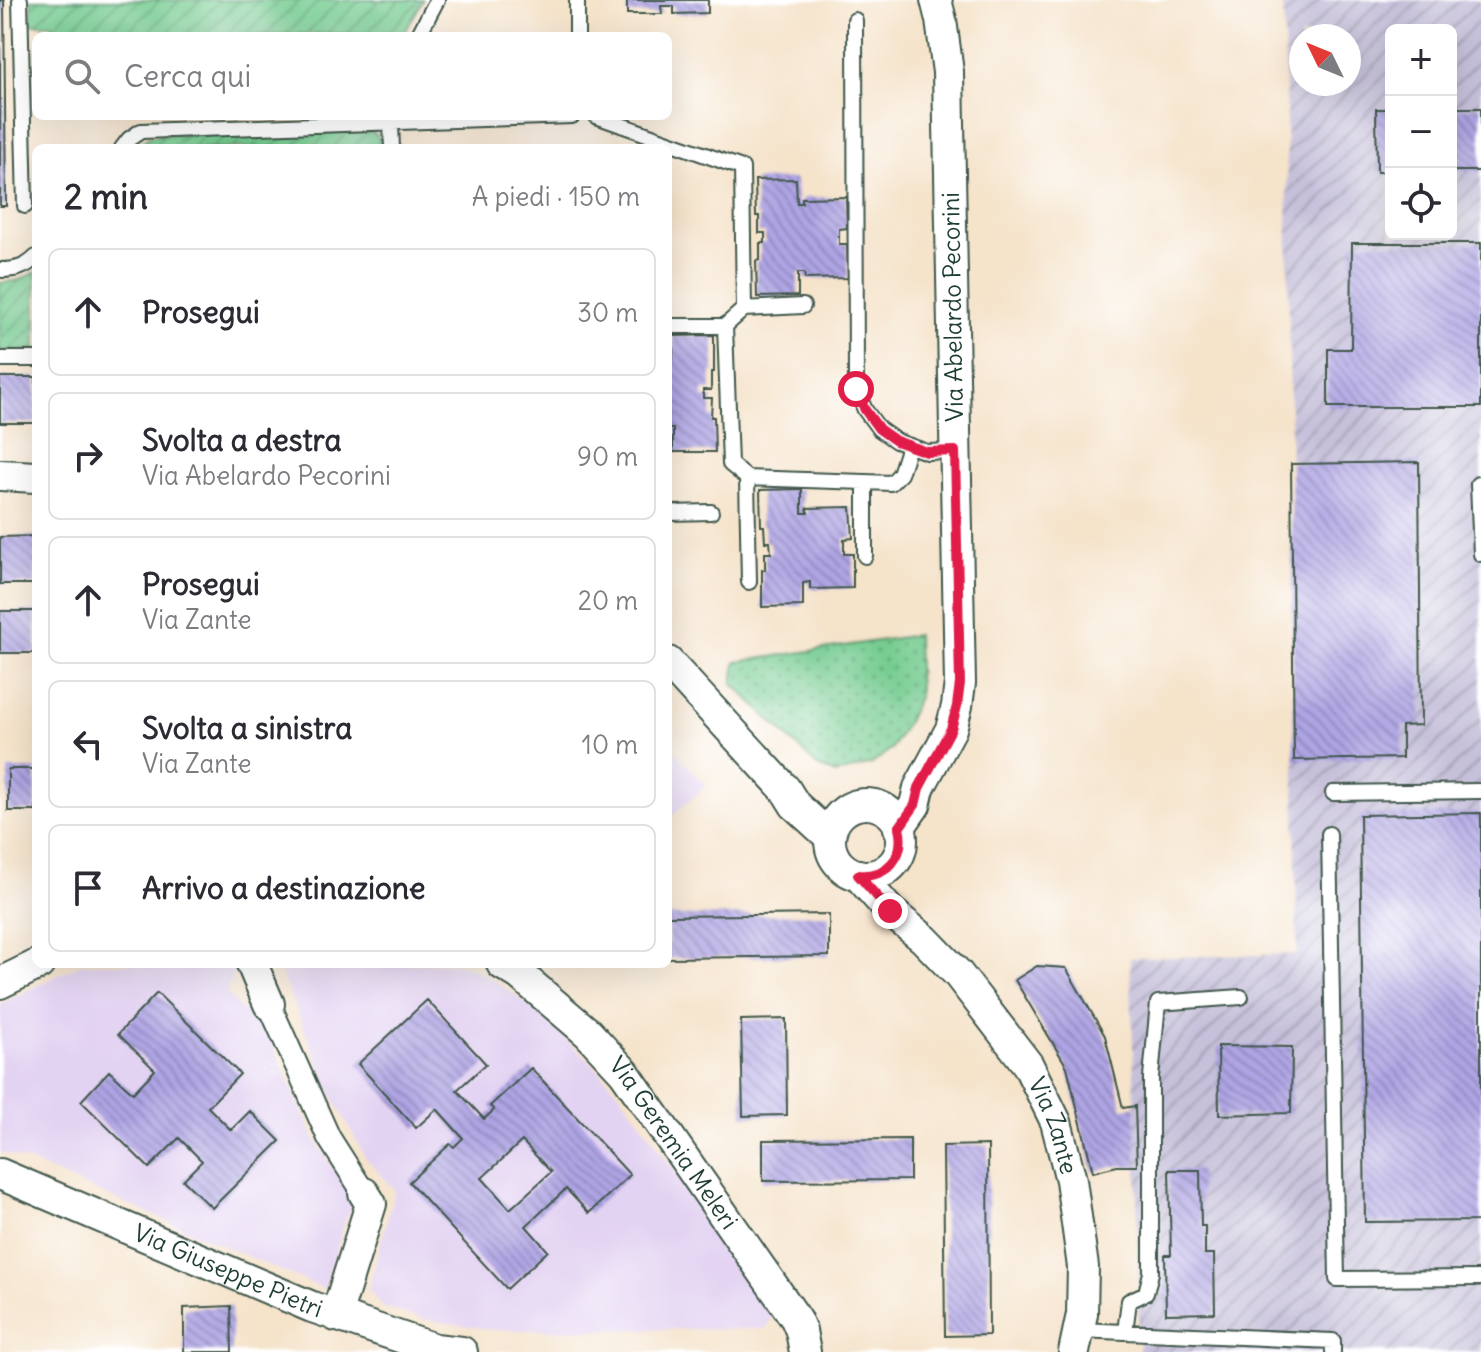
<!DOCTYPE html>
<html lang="it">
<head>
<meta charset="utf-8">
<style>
	:root { --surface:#fff; --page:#f7f7f7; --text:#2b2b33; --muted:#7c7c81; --line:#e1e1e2 }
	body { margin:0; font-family:Delius,sans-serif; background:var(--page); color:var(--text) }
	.controls { position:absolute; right:24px; top:24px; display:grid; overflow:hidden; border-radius:12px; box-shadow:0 8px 32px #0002 }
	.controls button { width:72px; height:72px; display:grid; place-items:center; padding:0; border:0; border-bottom:2px solid var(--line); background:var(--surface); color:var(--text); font:40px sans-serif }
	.compass { position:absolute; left:1289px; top:24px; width:72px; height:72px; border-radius:50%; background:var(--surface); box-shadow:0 8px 32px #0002; rotate:313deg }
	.stop { position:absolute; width:24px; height:24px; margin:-18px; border:6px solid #e11d48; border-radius:50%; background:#fff }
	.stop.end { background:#e11d48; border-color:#fff; box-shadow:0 2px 8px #0008 }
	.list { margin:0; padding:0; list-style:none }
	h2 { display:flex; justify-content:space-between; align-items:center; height:104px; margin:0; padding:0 32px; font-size:34px }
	h2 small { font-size:26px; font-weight:400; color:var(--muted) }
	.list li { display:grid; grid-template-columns:52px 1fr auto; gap:24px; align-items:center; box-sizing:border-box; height:128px; margin:0 16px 16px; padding:0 16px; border:2px solid var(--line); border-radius:12px }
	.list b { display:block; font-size:30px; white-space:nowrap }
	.list p { margin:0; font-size:26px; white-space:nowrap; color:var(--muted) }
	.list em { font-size:26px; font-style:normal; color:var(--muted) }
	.icon { flex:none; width:44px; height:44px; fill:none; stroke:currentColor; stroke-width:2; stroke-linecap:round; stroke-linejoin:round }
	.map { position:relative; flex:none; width:1481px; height:1352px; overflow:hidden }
	.search { position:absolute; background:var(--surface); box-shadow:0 8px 32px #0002; left:32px; top:32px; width:640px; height:88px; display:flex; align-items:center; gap:20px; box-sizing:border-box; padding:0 28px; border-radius:12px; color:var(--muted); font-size:30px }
	.panel { position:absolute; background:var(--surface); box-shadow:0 8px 32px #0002; left:32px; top:144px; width:640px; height:824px; border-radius:12px }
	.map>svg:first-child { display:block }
</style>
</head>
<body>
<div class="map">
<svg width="1481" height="1352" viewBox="0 0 1481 1352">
	<defs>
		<pattern id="industrial-furrows" width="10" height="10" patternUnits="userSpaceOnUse" patternTransform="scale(2)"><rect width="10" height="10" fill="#c6c0da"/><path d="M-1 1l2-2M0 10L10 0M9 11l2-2" fill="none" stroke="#a09db2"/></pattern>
		<pattern id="park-dots" width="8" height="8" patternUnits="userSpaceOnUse" patternTransform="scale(2)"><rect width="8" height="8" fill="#76cc91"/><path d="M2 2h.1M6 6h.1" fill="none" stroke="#60a777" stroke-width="1.8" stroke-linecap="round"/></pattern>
		<pattern id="garden-furrows" width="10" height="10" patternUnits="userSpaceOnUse" patternTransform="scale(2)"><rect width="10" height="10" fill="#76cc91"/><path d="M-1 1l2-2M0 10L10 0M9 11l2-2" fill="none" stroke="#60a777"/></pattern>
		<pattern id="building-back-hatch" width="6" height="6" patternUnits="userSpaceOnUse" patternTransform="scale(2)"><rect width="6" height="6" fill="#afa4e4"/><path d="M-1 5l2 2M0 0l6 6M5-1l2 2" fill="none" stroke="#8e87ba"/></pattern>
	</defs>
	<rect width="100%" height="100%" fill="#fff"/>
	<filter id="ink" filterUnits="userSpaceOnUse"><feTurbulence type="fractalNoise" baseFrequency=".0125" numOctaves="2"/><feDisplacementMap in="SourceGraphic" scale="16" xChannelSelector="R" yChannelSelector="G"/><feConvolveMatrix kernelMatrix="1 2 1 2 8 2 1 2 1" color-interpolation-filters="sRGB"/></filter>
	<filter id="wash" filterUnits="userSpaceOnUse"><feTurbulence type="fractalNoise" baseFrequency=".006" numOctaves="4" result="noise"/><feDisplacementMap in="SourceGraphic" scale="32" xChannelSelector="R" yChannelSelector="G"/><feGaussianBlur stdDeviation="1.8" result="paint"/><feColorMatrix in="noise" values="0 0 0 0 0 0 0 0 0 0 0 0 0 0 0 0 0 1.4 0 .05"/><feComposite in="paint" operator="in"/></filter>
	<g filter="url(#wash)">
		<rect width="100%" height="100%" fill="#f5e3ca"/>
		<path fill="#e3d3f2" d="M668,744L706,786L668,819Z
			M81,964H237L238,966L226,991L242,1011L256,1006L313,1136L353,1198L324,1289L27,1161L0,1152V1004Z
			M277,964H461L483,974L520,998L586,1057L618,1091L636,1115L774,1314L765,1329L493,1330L427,1320L383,1307L368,1290L395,1190L365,1157L332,1095Z"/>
		<path fill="url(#industrial-furrows)" fill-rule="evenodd" d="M1283,0H1474L1481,2V1352H1139L1137,1166L1130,958L1297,954L1286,102ZM1391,30H1451V234H1391ZM1301,36H1349V84H1301Z"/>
		<path fill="url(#park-dots)" stroke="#4a8462" stroke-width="2" d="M917,635L919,695L907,722L892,748L872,764L835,774L817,766L733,684L736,662Z"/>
		<path fill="url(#garden-furrows)" stroke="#4a8462" stroke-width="2" d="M31,0H423L405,32L212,36H54L53,24H31Z
			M369,131C378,134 382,139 382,148H134L147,138L157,135Z
			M36,272V350L0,351V283L19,280Z"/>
		<g id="blocks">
			<path fill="url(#building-back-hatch)" fill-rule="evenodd" d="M0,0H4L6,206H0Z
				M627,0H708V13L674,14V6H661L662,14H627Z
				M1451,108H1481V171H1451Z
				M1376,109H1391V172H1377Z
				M796,179L797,203H802V198L846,197L847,228L839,229V244H847L848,278L805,279L804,273H798V296L757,297L756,261L760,260V243H765V233H759V216H756L755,180Z
				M1352,243H1481V407H1328V349H1351Z
				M714,335V372H711V390H703V398H712L711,417H714L715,452H673V429H668V359H673V336Z
				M0,377H36V423H0Z
				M1419,462L1421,725L1402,726V758L1294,760L1291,464Z
				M802,489V513H808L807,508L851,507L853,538L844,539V554H853V588L810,589V582L803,583V606L762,607V570H765V553H771L770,542H765L764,526H761L760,490Z
				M36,536V584H0V537Z
				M0,611H36V653H0Z
				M8,769H36V811H8Z
				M1481,813V1221L1365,1222L1360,815Z
				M829,914V956L668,958V916Z
				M1037,966L1066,968L1105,1036L1123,1108L1135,1106L1137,1166H1117L1093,1172L1067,1067L1015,980Z
				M157,993L240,1074L208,1107L231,1130L250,1111L280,1141L212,1208L183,1180L202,1161L179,1138L149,1168L81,1101L109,1071L133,1093L155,1070L118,1034Z
				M427,1000L486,1064L457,1090L484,1119L494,1110L490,1106L531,1068L630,1175L589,1213L566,1189L526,1226L548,1251L507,1289L409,1182L450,1144L454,1147L463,1138L437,1109L416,1128L358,1064ZM522,1141L551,1172L510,1209L482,1178Z
				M786,1019L787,1115L743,1116L741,1020Z
				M1218,1046L1292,1047L1291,1113L1219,1115Z
				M910,1139V1180L763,1181V1140Z
				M988,1145L989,1335L945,1336L943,1146Z
				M1169,1170H1200L1201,1226H1205V1254H1214L1215,1313L1166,1314L1165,1255H1171Z
				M231,1306L232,1352H184V1308Z"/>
		</g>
	</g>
	<g filter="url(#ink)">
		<use href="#blocks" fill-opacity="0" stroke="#3f564a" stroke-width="2"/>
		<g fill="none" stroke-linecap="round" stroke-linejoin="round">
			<g stroke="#3f564a" stroke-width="18">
				<path id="service" d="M20,0L25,206
					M577,0V36
					M855,20L856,389L865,410L879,429L896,441L927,452L955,451
					M418,36L437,0
					M596,116L742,168L744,309L803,306
					M391,124L392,148
					M122,148L129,139L141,131L572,116
					M0,270C15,270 25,268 36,257
					M744,309L725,326L730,464L747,478L865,482
					M668,326H725
					M0,359H36
					M747,478L749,582
					M1478,484L1481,554
					M668,513L711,512
					M865,556V482L891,483L900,474L909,446
					M1333,793L1481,791
					M1329,834L1337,1279L1481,1278
					M1079,1330L1333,1341V1352
					M1125,1332L1129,1301L1146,1293L1151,1273V1077L1158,1003L1241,997"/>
			</g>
			<g stroke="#3f564a" stroke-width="26">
				<path id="pedestrian" d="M269,1004L329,1138L364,1193"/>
			</g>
			<g stroke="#3f564a" stroke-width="34">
				<g id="minor">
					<path d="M0,475L36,477"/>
					<path d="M668,662L785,789L795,805L830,837"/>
					<circle cx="866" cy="840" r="36"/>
					<path d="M899,828L915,805L919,788L951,729L957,706L960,683L948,72L941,20L936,0"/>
					<path id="s1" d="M858,875L890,911L924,939L958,974L1028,1065L1056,1122L1071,1180L1083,1267L1082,1314L1074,1352"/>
					<path d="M252,964L269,1004"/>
					<path id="s2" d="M502,964L519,974L588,1033L624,1072L796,1319L801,1331L805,1352"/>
					<path d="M0,983L39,964"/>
					<path id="s3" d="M0,1174L312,1307L435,1349L462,1352"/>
					<path d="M336,1316L371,1204L364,1193"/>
				</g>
			</g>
			<use href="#service" stroke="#fff" stroke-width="14"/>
			<use href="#pedestrian" stroke="#fff" stroke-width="22"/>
			<use href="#minor" stroke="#fff" stroke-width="30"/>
		</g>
	</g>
	<g fill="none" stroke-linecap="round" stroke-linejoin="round" filter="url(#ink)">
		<path stroke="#e11d48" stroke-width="10" d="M856,389L865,410L879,429L896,441L927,452L955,451L960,683L957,706L951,729L919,788L915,805L899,828C906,856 887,878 858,875L890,911"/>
	</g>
	<g text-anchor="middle" stroke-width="6" stroke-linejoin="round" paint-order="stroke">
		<g font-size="24" fill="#1f3d34" stroke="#fff">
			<text transform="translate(953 307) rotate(-91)" y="8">Via Abelardo Pecorini</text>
			<text dy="8" stroke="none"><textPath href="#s1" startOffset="322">Via Zante</textPath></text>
			<text dy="8" stroke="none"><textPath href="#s2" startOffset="250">Via Geremia Meleri</textPath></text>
			<text dy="8" stroke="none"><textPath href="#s3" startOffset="248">Via Giuseppe Pietri</textPath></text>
		</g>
	</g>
</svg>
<div class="controls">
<button>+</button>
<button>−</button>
<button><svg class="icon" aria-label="locate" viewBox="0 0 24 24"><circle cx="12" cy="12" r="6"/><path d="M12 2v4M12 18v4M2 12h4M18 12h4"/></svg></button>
</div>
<svg class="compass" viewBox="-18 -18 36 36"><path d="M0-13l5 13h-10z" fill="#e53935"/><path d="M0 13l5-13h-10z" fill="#7c7c81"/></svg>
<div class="stop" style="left:856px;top:389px"></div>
<div class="stop end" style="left:890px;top:911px"></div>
<div class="search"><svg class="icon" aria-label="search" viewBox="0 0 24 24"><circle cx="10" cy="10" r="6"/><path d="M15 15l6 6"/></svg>Cerca qui</div>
<section class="panel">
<h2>2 min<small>A piedi · 150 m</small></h2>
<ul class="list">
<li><svg class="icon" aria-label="ahead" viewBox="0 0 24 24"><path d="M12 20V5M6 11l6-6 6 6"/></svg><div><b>Prosegui</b></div><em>30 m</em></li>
<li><svg class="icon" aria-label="right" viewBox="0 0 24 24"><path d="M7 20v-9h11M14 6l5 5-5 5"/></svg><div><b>Svolta a destra</b><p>Via Abelardo Pecorini</p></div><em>90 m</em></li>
<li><svg class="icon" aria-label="ahead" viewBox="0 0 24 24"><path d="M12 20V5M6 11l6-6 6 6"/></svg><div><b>Prosegui</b><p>Via Zante</p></div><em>20 m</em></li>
<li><svg class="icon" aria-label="left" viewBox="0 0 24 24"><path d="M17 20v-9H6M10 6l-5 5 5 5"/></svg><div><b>Svolta a sinistra</b><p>Via Zante</p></div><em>10 m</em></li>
<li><svg class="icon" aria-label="arrive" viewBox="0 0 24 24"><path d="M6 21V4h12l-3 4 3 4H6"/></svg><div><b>Arrivo a destinazione</b></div></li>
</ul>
</section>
</div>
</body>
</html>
